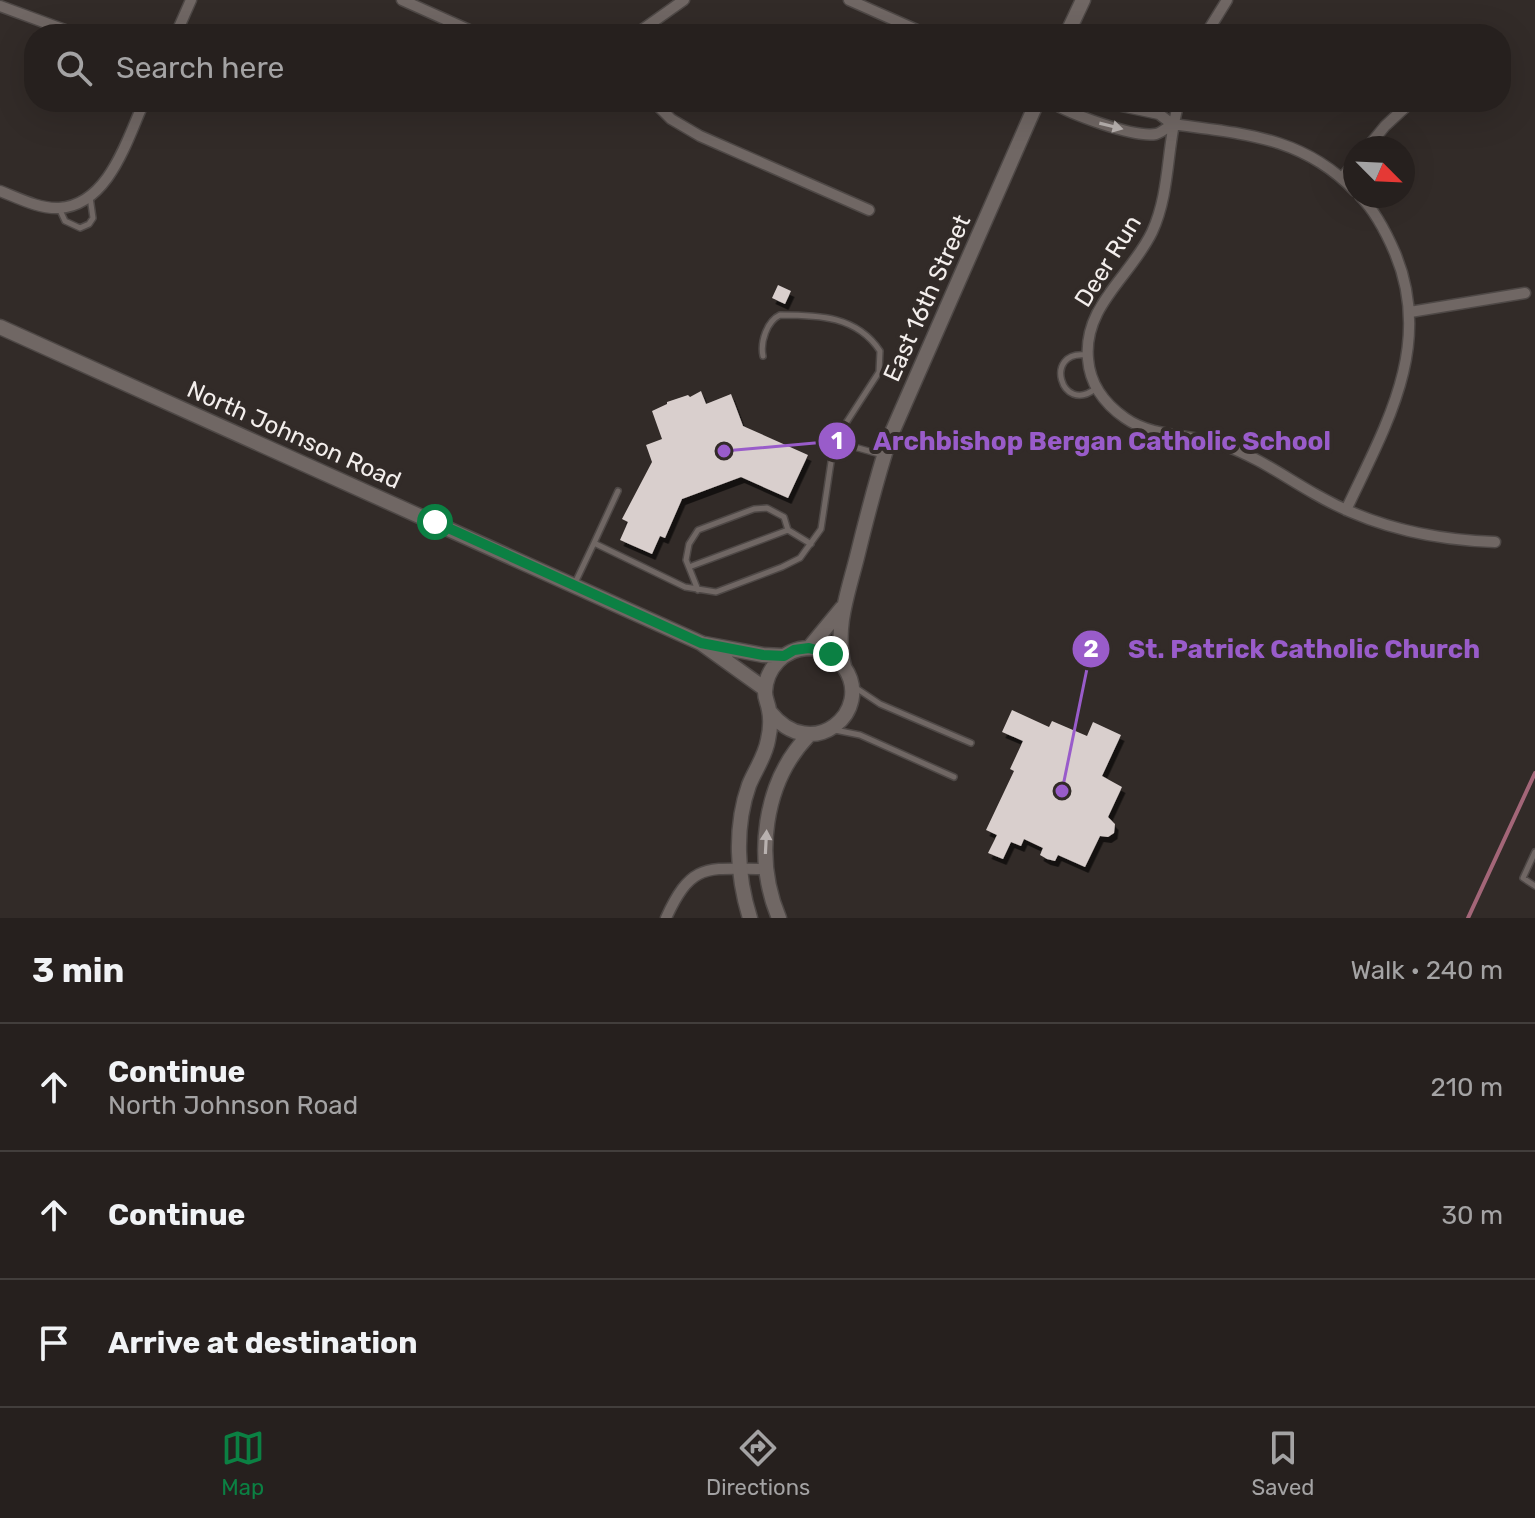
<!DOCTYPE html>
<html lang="en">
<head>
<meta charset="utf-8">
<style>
	:root { --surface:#26201e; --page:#2e2827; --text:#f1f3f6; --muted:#a4a3a4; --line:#423e3c; --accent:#0b8043 }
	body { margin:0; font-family:Rubik,sans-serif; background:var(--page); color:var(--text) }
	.compass { position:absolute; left:1343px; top:136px; width:72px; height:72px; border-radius:50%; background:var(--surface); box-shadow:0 8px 32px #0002; rotate:114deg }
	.stop { position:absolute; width:24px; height:24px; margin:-18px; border:6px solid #0b8043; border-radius:50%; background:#fff }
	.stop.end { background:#0b8043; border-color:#fff; box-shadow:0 2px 8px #0008 }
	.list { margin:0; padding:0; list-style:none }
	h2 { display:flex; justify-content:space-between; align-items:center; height:104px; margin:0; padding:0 32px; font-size:34px }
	h2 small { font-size:26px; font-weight:400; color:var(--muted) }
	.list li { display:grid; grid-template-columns:52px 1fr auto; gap:24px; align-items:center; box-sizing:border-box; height:128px; padding:0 32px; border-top:2px solid var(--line) }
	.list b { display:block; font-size:30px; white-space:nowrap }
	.list p { margin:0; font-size:26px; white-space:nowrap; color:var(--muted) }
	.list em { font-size:26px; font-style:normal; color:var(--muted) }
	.icon { flex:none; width:44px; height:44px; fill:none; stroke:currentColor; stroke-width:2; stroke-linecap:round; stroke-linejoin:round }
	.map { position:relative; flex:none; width:1535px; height:918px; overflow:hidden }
	.search { position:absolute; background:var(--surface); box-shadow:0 8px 32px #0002; left:24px; right:24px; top:24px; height:88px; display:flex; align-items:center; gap:20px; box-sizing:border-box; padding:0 28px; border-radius:32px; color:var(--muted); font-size:30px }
	.sheet { height:488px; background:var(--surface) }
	nav { display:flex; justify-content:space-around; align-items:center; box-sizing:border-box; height:112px; border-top:2px solid var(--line); background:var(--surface); font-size:22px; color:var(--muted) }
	nav a { display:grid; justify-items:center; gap:4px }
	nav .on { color:var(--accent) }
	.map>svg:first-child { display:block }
</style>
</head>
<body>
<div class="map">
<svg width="1535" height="918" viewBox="0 0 1535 918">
	<defs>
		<filter id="shadow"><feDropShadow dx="3.5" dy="6" stdDeviation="0" flood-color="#0009"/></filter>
	</defs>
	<rect width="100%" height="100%" fill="#322b28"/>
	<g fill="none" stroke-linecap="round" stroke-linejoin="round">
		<path stroke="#a36678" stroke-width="4" d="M1468,918L1535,773"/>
	</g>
	<path fill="#d9cfcd" filter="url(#shadow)" d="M778,285L791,291L785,304L772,298Z
		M701,391L706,404L731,394L743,426L808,455L788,498L741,477L682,499L665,538L660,536L652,554L620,540L628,522L622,519L652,462L646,445L662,439L652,411L667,404V402L688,395L690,397Z
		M1012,710L1049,727L1052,721L1087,736L1093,722L1121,735L1102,776L1122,787L1108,817L1115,824L1114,833L1108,837L1100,836L1085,867L1058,855L1055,861L1047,859L1040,855L1043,848L1024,839L1021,846L1011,842L1003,859L988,853L997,835L986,830L1014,771L1010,769L1023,741L1002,732Z"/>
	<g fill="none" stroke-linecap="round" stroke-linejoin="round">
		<g stroke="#4e4846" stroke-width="8">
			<path id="lane" d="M59,208L65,221L80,228L89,224L93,218L90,197
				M1086,355C1043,350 1061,415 1095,389
				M763,356C760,342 767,321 780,315C819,315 857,316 880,351L879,372L846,423L840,443L883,455
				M594,543L618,491
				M689,567L788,530
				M574,585L594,543L685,587L716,592L782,567L800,558L821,529L831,462L840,443
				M698,590L686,560L689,544L698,530L754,509L767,508L784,517L788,530L811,544
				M853,686L880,704L971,743
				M835,730L860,735L954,777
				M1535,852L1523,878L1535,886"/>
		</g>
		<g stroke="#4e4846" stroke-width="13">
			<path id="street" d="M402,0L478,34
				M849,0L926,34
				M0,6L76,34
				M176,34L191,0
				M636,34L684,0
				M1206,34L1227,0
				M654,102L671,119L700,136L869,210
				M1051,102C1070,114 1134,138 1156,134C1161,133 1168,127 1172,124
				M1103,102L1159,114L1172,124C1243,134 1302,136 1355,191
				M1179,102C1166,145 1171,191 1152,232C1131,276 1083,306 1088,359C1090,385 1105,404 1125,418C1153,438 1193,434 1224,445C1257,457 1285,477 1315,494C1370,526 1433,540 1495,542
				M1367,148L1385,126L1411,102
				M1342,178L1355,162
				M0,191C18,198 39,209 59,208C109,205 127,139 144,102
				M1410,312L1525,293
				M1346,510C1385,427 1434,346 1395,253C1386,232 1376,212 1360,196
				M666,918C692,861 707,869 765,869"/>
		</g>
		<g stroke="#4e4846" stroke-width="17">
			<path id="secondary" d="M1067,34L1083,0
				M0,327L701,643L765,689
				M705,644L763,655L784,656
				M809,648L842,608
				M844,666C834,629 848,593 857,557C867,516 877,477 890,437L1037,102
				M750,918C737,877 734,827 749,785C755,770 765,757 768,740C770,731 771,719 769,710C768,703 765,699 765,692C766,668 784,649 808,648C822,648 836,656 844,667C875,711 812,765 770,712
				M779,918C754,859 763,782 809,735"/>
		</g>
		<use href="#lane" stroke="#706764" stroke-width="5"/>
		<use href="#street" stroke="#706764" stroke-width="10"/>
		<use href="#secondary" stroke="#706764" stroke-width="14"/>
	</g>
	<defs><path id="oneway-solid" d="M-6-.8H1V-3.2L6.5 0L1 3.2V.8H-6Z" transform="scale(2)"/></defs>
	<g fill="#b8b1af">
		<use href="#oneway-solid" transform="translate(1111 126) rotate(14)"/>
		<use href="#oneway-solid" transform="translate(766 842) rotate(-87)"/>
	</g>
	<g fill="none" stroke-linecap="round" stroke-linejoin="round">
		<path stroke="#0b8043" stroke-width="10" d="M435,522L701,643L763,655L784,656L794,650L809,648L831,654"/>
	</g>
	<g text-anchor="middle" stroke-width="8" stroke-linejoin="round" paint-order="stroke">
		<g font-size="24" fill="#f3eeec" stroke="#322b28">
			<text transform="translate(1108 261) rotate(-58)" y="8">Deer Run</text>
			<text transform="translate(927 298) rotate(-66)" y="8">East 16th Street</text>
			<text transform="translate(294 435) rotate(24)" y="8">North Johnson Road</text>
		</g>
	</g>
	<path fill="none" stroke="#995cca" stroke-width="3" d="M724 451L837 441M1062 791L1091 649"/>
	<g fill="#995cca" stroke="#322b28" stroke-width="3">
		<circle cx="724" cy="451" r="8"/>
		<circle cx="1062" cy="791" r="8"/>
		<circle cx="837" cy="441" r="20"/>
		<circle cx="1091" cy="649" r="20"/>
	</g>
	<g font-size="24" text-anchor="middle" font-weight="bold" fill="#fff">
		<text x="837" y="449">1</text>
		<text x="1091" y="657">2</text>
	</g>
	<g font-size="26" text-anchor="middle" font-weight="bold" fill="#995cca" stroke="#322b28" stroke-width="8" stroke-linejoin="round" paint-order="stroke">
		<text x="1102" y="450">Archbishop Bergan Catholic School</text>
		<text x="1304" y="658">St. Patrick Catholic Church</text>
	</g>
</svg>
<svg class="compass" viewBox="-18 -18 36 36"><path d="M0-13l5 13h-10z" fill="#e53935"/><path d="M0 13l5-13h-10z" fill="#a4a3a4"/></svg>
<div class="stop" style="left:435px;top:522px"></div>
<div class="stop end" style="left:831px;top:654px"></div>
<div class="search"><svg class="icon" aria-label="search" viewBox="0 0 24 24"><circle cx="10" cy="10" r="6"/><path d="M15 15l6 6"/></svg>Search here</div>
</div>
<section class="sheet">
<h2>3 min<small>Walk · 240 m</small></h2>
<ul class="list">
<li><svg class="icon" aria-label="ahead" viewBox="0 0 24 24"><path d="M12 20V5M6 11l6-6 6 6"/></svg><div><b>Continue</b><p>North Johnson Road</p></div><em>210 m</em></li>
<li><svg class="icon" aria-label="ahead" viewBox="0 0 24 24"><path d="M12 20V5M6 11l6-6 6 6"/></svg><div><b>Continue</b></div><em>30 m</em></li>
<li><svg class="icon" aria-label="arrive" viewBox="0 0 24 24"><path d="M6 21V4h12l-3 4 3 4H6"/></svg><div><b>Arrive at destination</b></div></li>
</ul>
</section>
<nav>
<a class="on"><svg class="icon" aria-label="map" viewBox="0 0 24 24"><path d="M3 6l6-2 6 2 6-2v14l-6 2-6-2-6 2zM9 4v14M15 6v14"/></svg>Map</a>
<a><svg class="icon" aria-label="directions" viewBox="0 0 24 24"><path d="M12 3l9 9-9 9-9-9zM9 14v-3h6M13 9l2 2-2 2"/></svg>Directions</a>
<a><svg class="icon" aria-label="saved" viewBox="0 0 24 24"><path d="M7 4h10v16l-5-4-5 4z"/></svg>Saved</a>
</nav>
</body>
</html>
